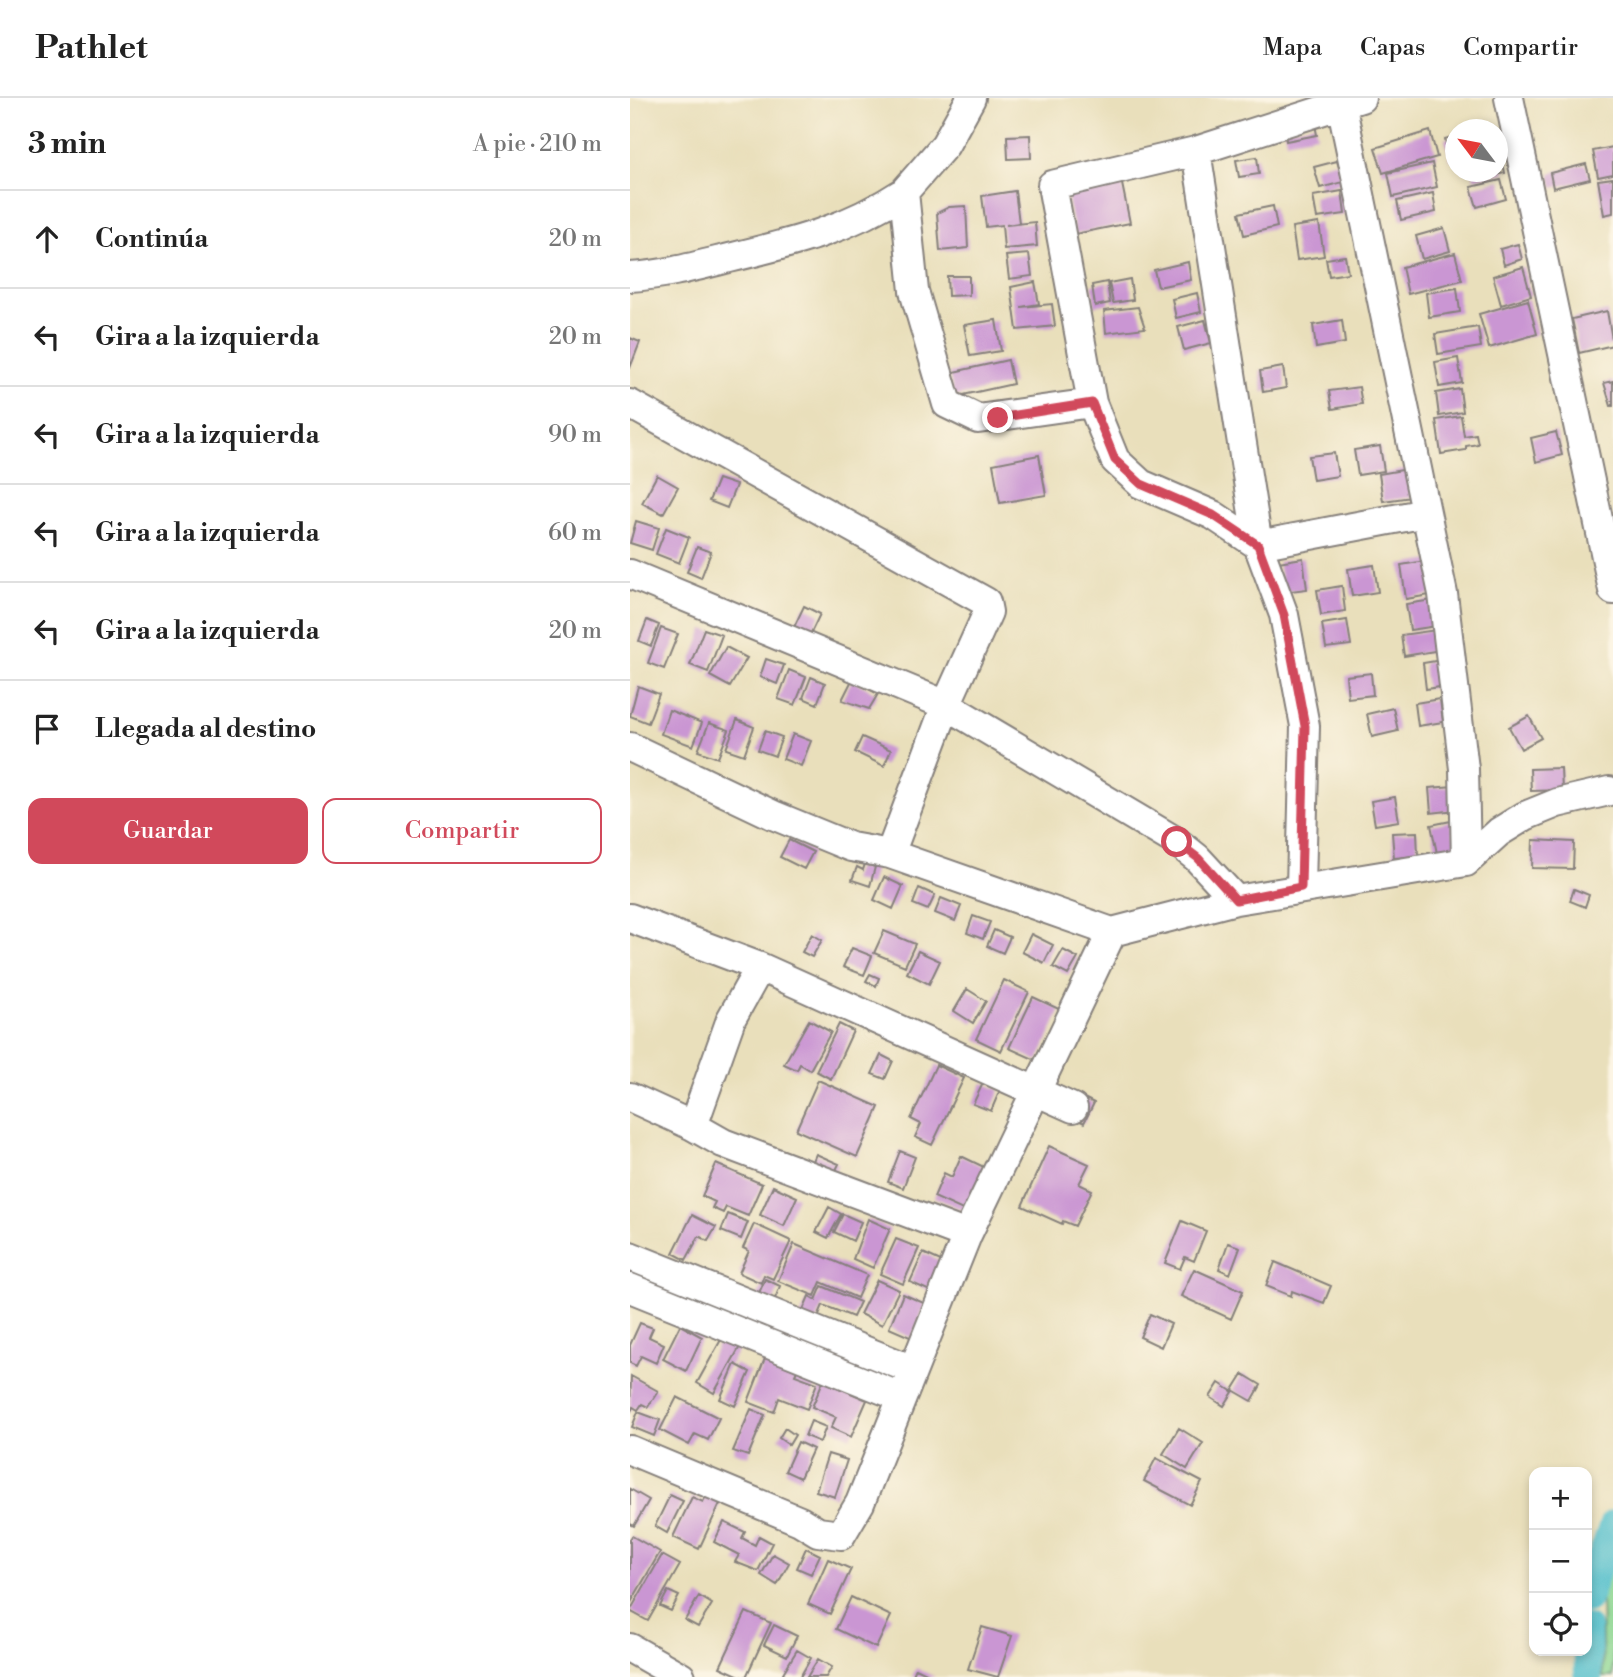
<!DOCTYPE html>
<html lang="es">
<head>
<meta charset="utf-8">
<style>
	:root { --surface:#fff; --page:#f6f6f6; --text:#222; --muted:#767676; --line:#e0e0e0; --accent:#d1495b }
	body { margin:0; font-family:"Libre Bodoni",serif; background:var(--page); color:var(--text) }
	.controls { position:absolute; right:21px; bottom:21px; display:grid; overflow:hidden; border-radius:14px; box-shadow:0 4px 10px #0003 }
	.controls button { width:63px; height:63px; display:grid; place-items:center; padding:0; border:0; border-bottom:2px solid var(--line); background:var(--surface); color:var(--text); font:35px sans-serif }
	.compass { position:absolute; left:815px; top:21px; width:63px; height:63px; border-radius:50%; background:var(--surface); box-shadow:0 4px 10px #0003; rotate:302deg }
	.stop { position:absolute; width:21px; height:21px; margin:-16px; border:5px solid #d1495b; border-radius:50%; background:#fff }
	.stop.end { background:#d1495b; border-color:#fff; box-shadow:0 2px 7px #0008 }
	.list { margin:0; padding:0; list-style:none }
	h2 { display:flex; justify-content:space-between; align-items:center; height:91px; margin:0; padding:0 28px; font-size:30px }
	h2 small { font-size:23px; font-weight:400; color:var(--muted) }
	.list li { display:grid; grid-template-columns:46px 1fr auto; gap:21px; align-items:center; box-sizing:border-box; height:98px; padding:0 28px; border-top:2px solid var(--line) }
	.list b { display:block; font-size:26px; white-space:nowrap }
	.list em { font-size:23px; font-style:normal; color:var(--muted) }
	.actions { display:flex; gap:14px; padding:21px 28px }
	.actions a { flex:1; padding:16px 0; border:2px solid var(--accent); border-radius:14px; text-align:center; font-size:24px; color:var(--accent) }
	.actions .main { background:var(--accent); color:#fff }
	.icon { flex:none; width:38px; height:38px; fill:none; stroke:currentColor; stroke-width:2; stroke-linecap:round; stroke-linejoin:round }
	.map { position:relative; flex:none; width:983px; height:1579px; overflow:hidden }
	header { display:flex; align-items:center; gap:42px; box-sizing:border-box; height:98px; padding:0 35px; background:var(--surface); border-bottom:2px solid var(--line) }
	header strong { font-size:33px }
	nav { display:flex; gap:38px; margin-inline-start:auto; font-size:24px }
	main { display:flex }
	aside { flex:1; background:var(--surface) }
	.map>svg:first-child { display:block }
</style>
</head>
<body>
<header>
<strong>Pathlet</strong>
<nav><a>Mapa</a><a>Capas</a><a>Compartir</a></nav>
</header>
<main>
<aside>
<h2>3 min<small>A pie · 210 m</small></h2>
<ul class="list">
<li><svg class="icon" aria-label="ahead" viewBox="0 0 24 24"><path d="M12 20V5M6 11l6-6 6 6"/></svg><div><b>Continúa</b></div><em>20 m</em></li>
<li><svg class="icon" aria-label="left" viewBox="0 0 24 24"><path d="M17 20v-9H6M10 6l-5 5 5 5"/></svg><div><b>Gira a la izquierda</b></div><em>20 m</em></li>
<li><svg class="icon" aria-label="left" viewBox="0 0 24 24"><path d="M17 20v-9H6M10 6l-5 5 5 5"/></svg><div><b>Gira a la izquierda</b></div><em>90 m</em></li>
<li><svg class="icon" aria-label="left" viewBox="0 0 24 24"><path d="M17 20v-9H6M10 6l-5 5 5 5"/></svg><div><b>Gira a la izquierda</b></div><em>60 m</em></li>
<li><svg class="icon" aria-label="left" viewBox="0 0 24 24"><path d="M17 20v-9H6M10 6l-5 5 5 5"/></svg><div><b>Gira a la izquierda</b></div><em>20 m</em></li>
<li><svg class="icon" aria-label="arrive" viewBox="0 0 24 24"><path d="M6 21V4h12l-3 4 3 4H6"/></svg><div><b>Llegada al destino</b></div></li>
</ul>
<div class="actions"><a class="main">Guardar</a><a>Compartir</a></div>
</aside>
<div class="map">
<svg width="983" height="1579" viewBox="0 0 983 1579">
	<rect width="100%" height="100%" fill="#fcf5e5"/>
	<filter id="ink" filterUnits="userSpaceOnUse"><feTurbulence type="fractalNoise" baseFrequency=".0143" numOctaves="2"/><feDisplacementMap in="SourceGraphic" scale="14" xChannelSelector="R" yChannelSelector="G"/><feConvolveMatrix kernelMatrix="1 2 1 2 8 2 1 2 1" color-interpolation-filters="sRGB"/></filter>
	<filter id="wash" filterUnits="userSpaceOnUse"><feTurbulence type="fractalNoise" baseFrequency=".00686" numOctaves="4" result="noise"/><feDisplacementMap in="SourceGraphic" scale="28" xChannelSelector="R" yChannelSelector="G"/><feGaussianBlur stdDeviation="1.57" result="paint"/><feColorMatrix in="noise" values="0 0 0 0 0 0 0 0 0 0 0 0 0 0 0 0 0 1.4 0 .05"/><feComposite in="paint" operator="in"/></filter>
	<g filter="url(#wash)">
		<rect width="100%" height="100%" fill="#e9dfbb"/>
		<path fill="#8dd793" stroke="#587c67" stroke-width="2" d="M983,1444V1579H973L970,1463Z"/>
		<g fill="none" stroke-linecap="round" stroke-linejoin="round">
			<path stroke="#52bfcc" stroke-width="28" d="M957,1501L983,1426
				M957,1530L958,1579"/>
		</g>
		<g id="blocks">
			<path fill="#ca96d3" d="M685,26L687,37L656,43L654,32Z
				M800,33L807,59L753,75L745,50Z
				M400,37L401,60L378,61L377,38Z
				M825,38V60L820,62L815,41Z
				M983,49V76L968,79L963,53Z
				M871,56L875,75L844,81L843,74H867V57Z
				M627,59L629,76L609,79L606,62Z
				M707,63L713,84L690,90L684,69Z
				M802,65L807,89L763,99L758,75Z
				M956,66L960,81L923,90L920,75Z
				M490,76L500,125L445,136L435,87Z
				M983,80V115L974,117L968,82Z
				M871,82L876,101L847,109L841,89Z
				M385,93L389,125L376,127L405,124L407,148L374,151L372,127L356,129L352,98Z
				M712,93L715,116L687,120L683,98Z
				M803,95L806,114L771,122L767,103Z
				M336,108L338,150L310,153L307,115L319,109Z
				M643,108L647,129L614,137L609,115Z
				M689,125L694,158L667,162L662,129Z
				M814,130L820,153L792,161L786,138Z
				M888,146L892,161L874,167L870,151Z
				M825,155L832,182L778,196L772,169Z
				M399,156L402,178L379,181L376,158Z
				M715,158L718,175L699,178L696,161Z
				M558,164L561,182L528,189L524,172Z
				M893,169L901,198L871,207L863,178Z
				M317,178H339V197L318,198Z
				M500,181L503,202L483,205L479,185Z
				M405,184L409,206L391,209L422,206L425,228L387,232L381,189Z
				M477,184L480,205L465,208L462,187Z
				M827,190L830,214L799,219L796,195Z
				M567,195L571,214L546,220L542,201Z
				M898,202L907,236L859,250L849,216Z
				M508,209L515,230L476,235L474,213Z
				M977,213L983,247L949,255L942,221Z
				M366,222L371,253L340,258L334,227Z
				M575,222L581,245L554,252L548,229Z
				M712,222L715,245L686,250L683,227Z
				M848,229L851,249L808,256L805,236Z
				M0,240L10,244L0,270Z
				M828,260L832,285L809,289L805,264Z
				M378,262L383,286L324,299L319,275Z
				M653,269L656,290L633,294L630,273Z
				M983,283V308H981L974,285Z
				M729,289L732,306L702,311L699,293Z
				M830,291L833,314L809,318L806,295Z
				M831,318L834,338L846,336L848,346L836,348V352L811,356L806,322Z
				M926,334L932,357L906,364L901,340Z
				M750,348L754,373L728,377L724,352Z
				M704,355L708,378L683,382L679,358Z
				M409,357L416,397L370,405L363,366Z
				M778,371L782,399L753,403L749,376Z
				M27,377L48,389L33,416L12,405Z
				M88,381L106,387L97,410L79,403Z
				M6,423L29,430L22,452L0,445Z
				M36,430L59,439L49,465L26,456Z
				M67,449L81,454L71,480L57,474Z
				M673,460L677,491L653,494L648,464Z
				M801,462L806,496L776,501L771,467Z
				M744,467L748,494L722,498L718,471Z
				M712,488L715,513L691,517L687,492Z
				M803,502L807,528L780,532L776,506Z
				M174,508L190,516L180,537L164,529Z
				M17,522L29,527L21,548L9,543Z
				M717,522L721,547L696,550L692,526Z
				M31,530L48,536L34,571L18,565Z
				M74,531L92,537L78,574L60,567Z
				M813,531L817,551L774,558L771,537Z
				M96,549L117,560L100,589L80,578Z
				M136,561L154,567L147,586L130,579Z
				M812,562L816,588L796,591L793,565Z
				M159,572L176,579L165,607L148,601Z
				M741,575L743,597L718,600L716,578Z
				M181,579L195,585L187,606L173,600Z
				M222,582L248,596L239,611L212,602Z
				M8,588L29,596L18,625L0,618Z
				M810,601L813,624L788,628L785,605Z
				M763,610L768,633L742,639L737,616Z
				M39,612L72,625L63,648L31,636Z
				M899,618L911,640L891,651L879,629Z
				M107,622L124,629L114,657L96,651Z
				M79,625L99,632L88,660L68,653Z
				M135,633L152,639L145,658L128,652Z
				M163,636L181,643L171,668L153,661Z
				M232,639L261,652L254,668L225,654Z
				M931,670L932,692L901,693L900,671Z
				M824,688L826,712L801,715L799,690Z
				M765,699L769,723L745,727L741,703Z
				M821,723L828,755L808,760L801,727Z
				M787,734L788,758L764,760L762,735Z
				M159,742L183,754L174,771L150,759Z
				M903,742L944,744L943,771L902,770Z
				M235,766L245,769L240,788L222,782L227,769L233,772Z
				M254,779L273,788L263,811L244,802Z
				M289,790L305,797L298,812L283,806Z
				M944,791L959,797L955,809L940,803Z
				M311,800L331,808L325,823L305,815Z
				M343,818L360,824L353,841L337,835Z
				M364,832L380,839L373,855L357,848Z
				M254,833L285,846L275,868L244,855Z
				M182,836L192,842L182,859L172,854Z
				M401,836L423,847L414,865L392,854Z
				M222,850L242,858L234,877L213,869Z
				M433,852L448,860L438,877L423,869Z
				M288,853L310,863L299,886L277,875Z
				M240,876L249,880L246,888L236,883Z
				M374,882L399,894L371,953L346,941Z
				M337,891L356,903L343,925L324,913Z
				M403,899L431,912L408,963L379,950Z
				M179,922L201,934L180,972L170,966L167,972L154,966Z
				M209,926L223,933L201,981L186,973Z
				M251,957L263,963L255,981L242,976Z
				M306,967L334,980L302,1047L285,1039L291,1026L281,1021Z
				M188,982L249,1009L227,1059L166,1032Z
				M353,985L370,992L361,1013L343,1006Z
				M450,998L464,1005L454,1025L440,1018Z
				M419,1048L459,1066L449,1086L462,1092L445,1128L433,1123L432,1126L392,1108Z
				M270,1053L285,1059L273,1090L258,1084Z
				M186,1056L209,1066L205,1074L182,1065Z
				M331,1058L356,1070L337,1114L304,1099L314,1075L322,1079Z
				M86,1066L132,1086L118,1118L96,1109L93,1115L82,1110L85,1104L72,1098Z
				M143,1088L167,1099L154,1128L130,1117Z
				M199,1109L211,1116L198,1140L186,1134Z
				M98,1116L118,1124L111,1141L91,1133Z
				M213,1116L231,1124L223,1143L204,1134Z
				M62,1117L86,1129L78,1143L69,1138L56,1162L43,1155Z
				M238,1121L260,1131L243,1170L223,1161Z
				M552,1123L576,1133L564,1163L555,1159L550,1171L535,1165Z
				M124,1126L161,1143L143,1181L134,1177L131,1185L109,1175L119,1153L113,1150Z
				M266,1141L289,1150L273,1186L250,1176Z
				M598,1145L610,1149L600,1176L589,1171Z
				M164,1146L237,1177L227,1200L191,1184L185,1198L148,1183Z
				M293,1155L313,1164L300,1193L280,1184Z
				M645,1164L701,1188L694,1205L662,1193L661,1198L636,1188Z
				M564,1171L613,1193L601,1221L551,1198Z
				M135,1181L150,1188L142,1208L126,1202Z
				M247,1182L269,1192L252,1227L230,1216Z
				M192,1188L230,1204L223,1219L193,1207L185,1226L170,1219L179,1198L186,1202Z
				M273,1196L296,1206L282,1240L259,1230Z
				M520,1216L541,1226L531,1249L510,1239Z
				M10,1225L23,1230L19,1239L34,1246L26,1265L11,1258L6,1268L0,1265V1247Z
				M50,1227L72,1239L56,1273L33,1261Z
				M93,1238L111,1247L84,1295L67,1285Z
				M137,1255L169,1268L165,1277L187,1285L177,1311L149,1300L144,1314L118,1304Z
				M105,1266L120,1274L105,1308L90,1301Z
				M613,1276L631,1287L622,1303L603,1292Z
				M1,1278L28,1293L18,1309L12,1306L8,1312L3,1309L0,1315Z
				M193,1283L237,1302L221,1339L201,1330L206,1319L182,1309Z
				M589,1285L603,1294L594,1308L580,1299Z
				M47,1299L89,1320L78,1342L65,1336L59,1347L30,1332Z
				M121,1311L135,1317L118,1358L103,1353Z
				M8,1314L30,1322L24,1338L2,1329Z
				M181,1323L196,1329L190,1344L175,1338Z
				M155,1330L165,1337L159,1347L149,1340Z
				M549,1330L573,1345L557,1371L533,1356Z
				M168,1344L183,1351L170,1380L155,1373Z
				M198,1356L217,1362L205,1399L186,1393Z
				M526,1360L572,1384L560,1407L514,1383Z
				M0,1391L19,1402L4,1428L0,1426Z
				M79,1392L93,1399L69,1451L43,1439L62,1399L73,1404Z
				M40,1397L53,1403L37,1435L25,1428Z
				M94,1424L115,1434L112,1440L125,1447L129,1438L142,1445L128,1473L105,1464L109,1457L84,1444Z
				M2,1438L30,1454L0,1506V1441Z
				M176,1450L190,1457L181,1476L167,1470Z
				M143,1456L159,1465L147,1487L131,1477Z
				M32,1457L50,1467L18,1523L0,1513Z
				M198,1461L221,1471L200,1516L178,1506Z
				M38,1493L49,1498L41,1513L30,1508Z
				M69,1498L82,1506L68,1529L55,1522Z
				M221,1499L261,1518L246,1550L206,1531Z
				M116,1514L141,1525L116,1579H112L90,1569Z
				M144,1527L167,1538L157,1558L134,1547Z
				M352,1529L382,1538L368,1579L338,1571Z
				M167,1552L181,1560L170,1579H158L153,1575Z
				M188,1561L202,1569L196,1579H177Z
				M286,1570L305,1579H282Z"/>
		</g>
	</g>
	<g filter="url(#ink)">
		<use href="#blocks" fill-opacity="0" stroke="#86807b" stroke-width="2"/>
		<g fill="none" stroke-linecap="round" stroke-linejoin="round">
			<g stroke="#86807b" stroke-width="32">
				<path id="minor" d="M341,0L315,47L274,94L284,193L317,306L348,321L462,305
					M731,0L566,53L422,87L462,305L485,362L511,386L583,417L628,447L796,415
					M879,0L983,492
					M711,5L813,496L834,671L836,764
					M566,53L628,447L654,517L675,628L671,789
					M0,179C33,177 63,169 95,161C162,145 215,133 274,94
					M0,306L356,504L358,514L316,607L260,756
					M0,476L316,607L547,744L567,760L606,802
					M0,649L143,717L221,749L260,756L482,834L606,802L836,764L869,734L895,718L927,705L979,693
					M0,820L130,869L443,1010
					M130,869L101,921L63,1028L93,1045L337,1137
					M0,999L63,1028
					M0,1158L283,1272
					M0,1190L271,1299
					M0,1352L170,1423L188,1434L211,1437L230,1405L337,1137L482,834
					M0,1550L51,1579"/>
			</g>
			<use href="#minor" stroke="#fff" stroke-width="28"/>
		</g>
	</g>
	<g fill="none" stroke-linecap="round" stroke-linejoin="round" filter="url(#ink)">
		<path stroke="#d1495b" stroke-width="9" d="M368,320L462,305L485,362L511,386L583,417L628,447L654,517L675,628L671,789L606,802L568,760L547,744"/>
	</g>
</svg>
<div class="controls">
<button>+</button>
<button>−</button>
<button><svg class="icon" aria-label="locate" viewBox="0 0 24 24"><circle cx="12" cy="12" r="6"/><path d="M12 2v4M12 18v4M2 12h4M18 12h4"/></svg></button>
</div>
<svg class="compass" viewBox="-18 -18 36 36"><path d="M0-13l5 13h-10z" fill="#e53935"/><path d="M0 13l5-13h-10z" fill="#767676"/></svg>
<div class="stop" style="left:547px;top:744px"></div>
<div class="stop end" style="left:368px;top:320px"></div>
</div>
</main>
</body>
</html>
